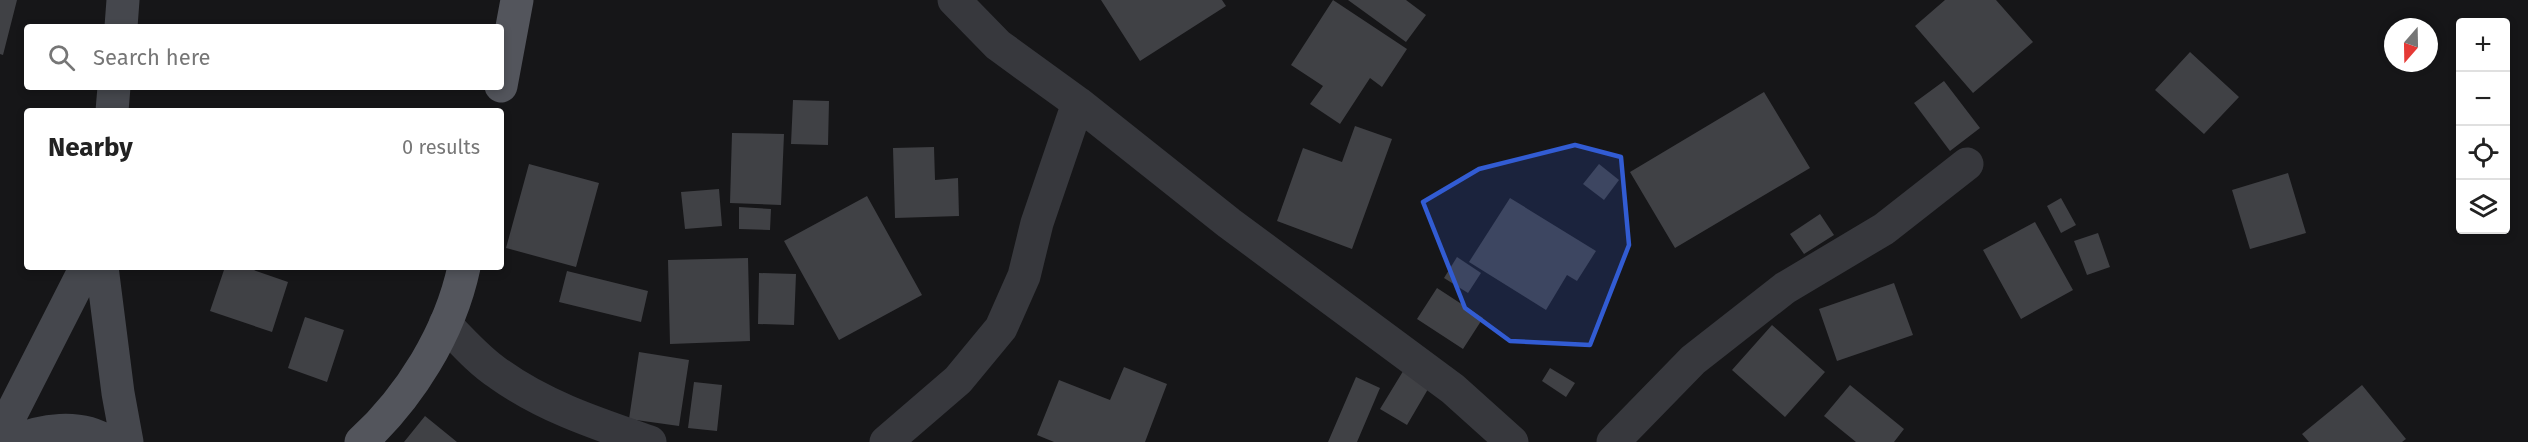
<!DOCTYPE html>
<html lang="en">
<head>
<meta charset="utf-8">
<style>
	:root { --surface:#fff; --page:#f6f6f6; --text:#222; --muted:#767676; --line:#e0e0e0 }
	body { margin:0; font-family:"Fira Sans",sans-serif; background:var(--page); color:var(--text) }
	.controls { position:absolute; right:18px; top:18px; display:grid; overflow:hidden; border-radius:6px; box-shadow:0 3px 9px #0003 }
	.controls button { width:54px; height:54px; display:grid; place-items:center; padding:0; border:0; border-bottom:2px solid var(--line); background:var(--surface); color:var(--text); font:30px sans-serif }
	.compass { position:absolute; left:2384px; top:18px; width:54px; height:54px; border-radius:50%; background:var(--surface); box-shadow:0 3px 9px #0003; rotate:200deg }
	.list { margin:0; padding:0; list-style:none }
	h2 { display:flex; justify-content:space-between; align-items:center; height:78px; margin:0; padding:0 24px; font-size:26px }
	h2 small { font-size:20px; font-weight:400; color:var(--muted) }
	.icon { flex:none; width:33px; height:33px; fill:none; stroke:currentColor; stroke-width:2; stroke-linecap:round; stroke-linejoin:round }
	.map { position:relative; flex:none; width:2528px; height:442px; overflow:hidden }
	.search { position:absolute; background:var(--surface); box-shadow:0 3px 9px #0003; left:24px; top:24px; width:480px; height:66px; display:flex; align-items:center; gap:15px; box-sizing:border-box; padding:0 21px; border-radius:6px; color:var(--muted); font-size:22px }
	.panel { position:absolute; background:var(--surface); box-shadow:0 3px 9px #0003; left:24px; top:108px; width:480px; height:162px; border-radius:6px }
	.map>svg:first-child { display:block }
</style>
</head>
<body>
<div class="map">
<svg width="2528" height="442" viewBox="0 0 2528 442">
	<rect width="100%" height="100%" fill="#161618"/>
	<path fill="#404145" d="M0,0H17L3,55L0,54Z
		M1101,0H1222L1226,6L1140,61Z
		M1333,0L1407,49L1382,87L1370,78L1340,124L1310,104L1323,86L1291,65Z
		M1348,0H1406L1426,15L1406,42Z
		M1945,0H1996L2033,42L1973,93L1915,26Z
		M2190,52L2239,97L2204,134L2155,90Z
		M1944,81L1980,128L1950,151L1914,103Z
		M1764,92L1810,168L1675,248L1630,172Z
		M793,100L829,101L828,145L791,144Z
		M1355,126L1392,139L1352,249L1277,221L1303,148L1342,162Z
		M732,133L784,134L781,205L730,203Z
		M934,147L935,180L958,178L959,216L895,218L893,148Z
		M529,164L599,183L576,267L506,248Z
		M1599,164L1619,180L1604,200L1583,184Z
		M2288,173L2306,233L2250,249L2232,190Z
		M719,189L722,226L685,229L681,192Z
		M867,196L922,295L839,340L784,241Z
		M1510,198L1596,251L1577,281L1567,275L1546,310L1469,262Z
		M2061,198L2076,225L2061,233L2047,206Z
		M739,207L771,209L770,230L739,229Z
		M1820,214L1834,235L1804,254L1790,234Z
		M2035,222L2073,290L2021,319L1983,250Z
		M2098,233L2110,267L2087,275L2074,241Z
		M1457,257L1481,273L1468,293L1444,278Z
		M748,258L750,341L670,344L668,260Z
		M225,267H245L288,282L272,332L210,311Z
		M567,271L648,291L641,322L559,302Z
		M759,273L796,274L794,325L758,324Z
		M1894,283L1913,335L1837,361L1819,309Z
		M1437,288L1483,318L1463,349L1417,319Z
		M305,317L344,330L327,382L288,368Z
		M1772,325L1825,372L1785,417L1732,370Z
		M639,352L689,360L679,426L629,419Z
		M1124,367L1167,384L1145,442H1054L1037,435L1059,380L1110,400Z
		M1405,368L1431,384L1407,425L1380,409Z
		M1550,368L1575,383L1566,397L1542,381Z
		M1356,377L1380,388L1357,442H1328Z
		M694,382L722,385L717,431L688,428Z
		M1850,385L1904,429L1894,442H1856L1824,416Z
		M2362,385L2406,439L2402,442H2309L2302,434Z
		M425,416L457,442H404Z"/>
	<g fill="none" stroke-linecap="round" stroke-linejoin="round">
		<path stroke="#37383d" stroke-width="33" d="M954,0L998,45L1078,103L1229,223L1453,389L1512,442
			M445,324C462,341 479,361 499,374C545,407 598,424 650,442
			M886,442L958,380L1001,328L1024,276L1037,223L1078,103
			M1613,442L1693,360L1785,288L1884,229L1967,164"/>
		<path stroke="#45474d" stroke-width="33" d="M121,27L123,0
			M112,111L114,87
			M102,267L118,393L127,442
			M0,436L86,267
			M12,442C41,430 79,423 108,442"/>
		<path stroke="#53555c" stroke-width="33" d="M501,86L517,0
			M361,442C410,397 450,333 464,267"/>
	</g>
	<path fill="#325cd3" fill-opacity="0.2" stroke="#325cd3" stroke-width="4.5" stroke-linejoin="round" d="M1575,145L1621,157L1629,245L1590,345L1510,341L1465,308L1423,202L1479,169Z"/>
</svg>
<div class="controls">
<button>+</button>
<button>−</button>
<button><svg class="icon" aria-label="locate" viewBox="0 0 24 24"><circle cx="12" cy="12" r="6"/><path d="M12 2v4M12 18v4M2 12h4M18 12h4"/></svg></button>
<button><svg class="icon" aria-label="layers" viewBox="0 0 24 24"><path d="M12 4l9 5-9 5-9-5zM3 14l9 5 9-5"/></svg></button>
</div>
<svg class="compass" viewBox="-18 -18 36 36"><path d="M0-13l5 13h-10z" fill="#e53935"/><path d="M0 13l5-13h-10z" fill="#767676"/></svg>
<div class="search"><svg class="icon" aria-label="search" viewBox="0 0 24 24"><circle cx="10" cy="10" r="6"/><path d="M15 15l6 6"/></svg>Search here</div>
<section class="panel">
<h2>Nearby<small>0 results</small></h2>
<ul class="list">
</ul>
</section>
</div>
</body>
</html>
